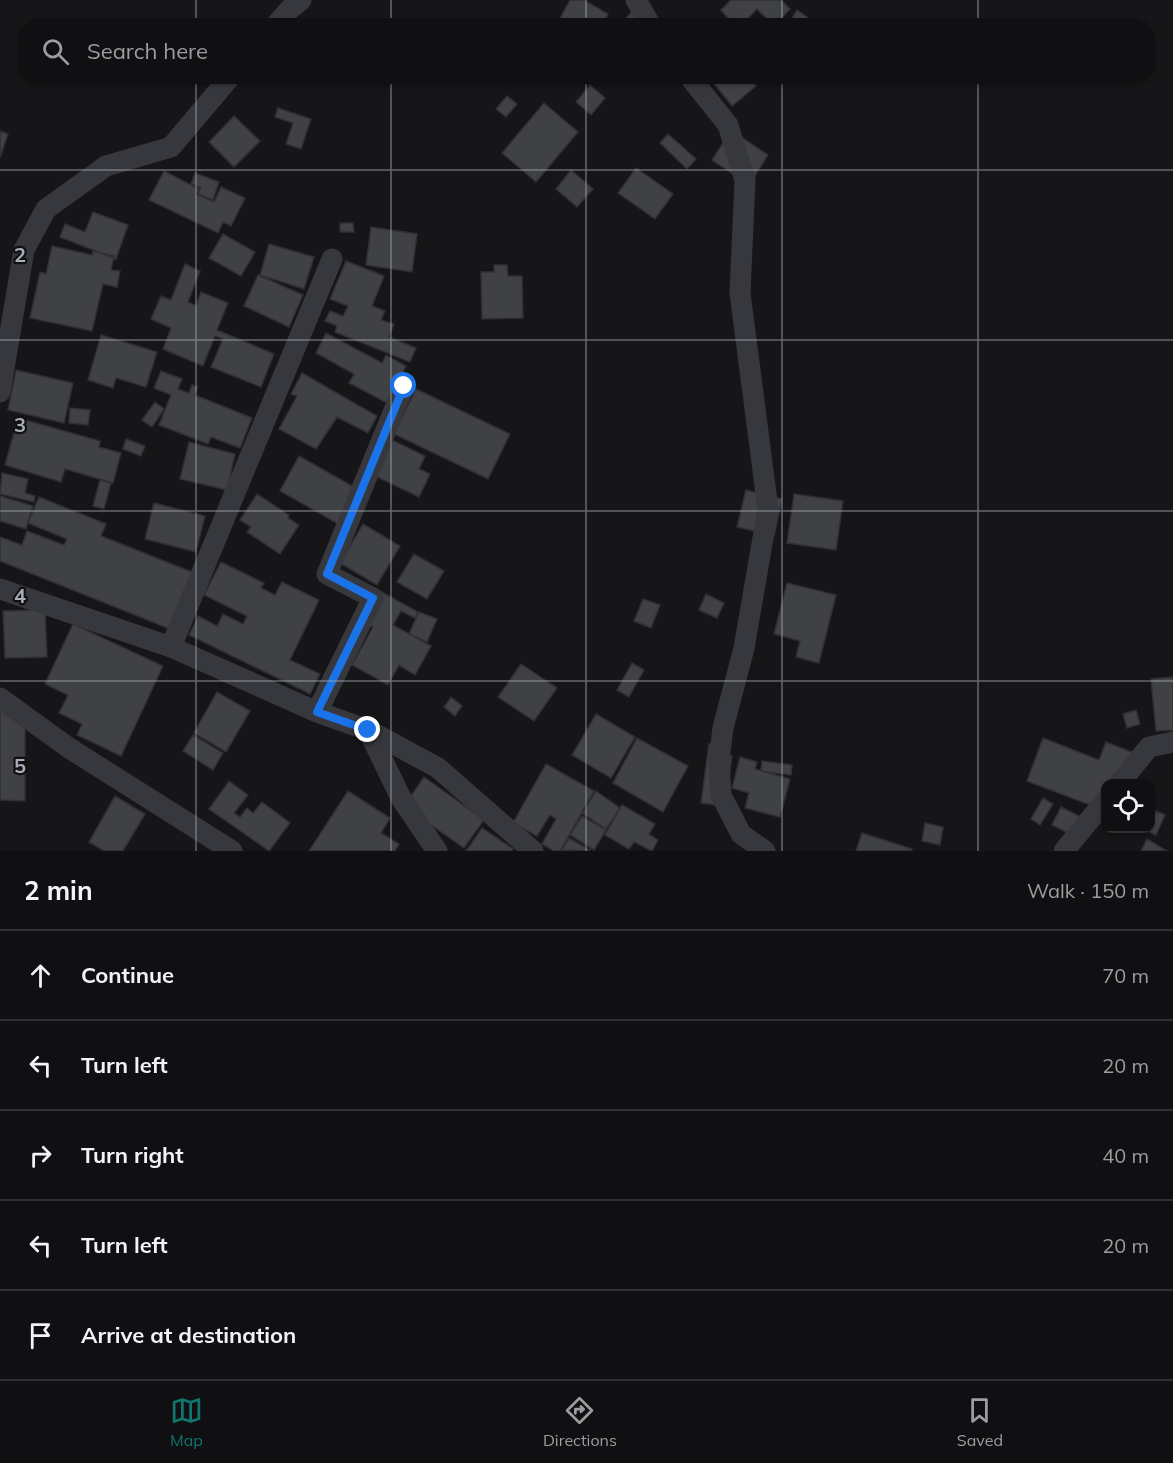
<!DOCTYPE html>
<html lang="en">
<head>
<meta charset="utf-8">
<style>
	:root { --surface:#101012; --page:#19191b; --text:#f1f3f6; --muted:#9c9d9f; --line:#303032; --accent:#0f766e }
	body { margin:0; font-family:Mulish,sans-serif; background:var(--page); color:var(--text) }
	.controls { position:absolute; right:18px; bottom:18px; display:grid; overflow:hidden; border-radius:12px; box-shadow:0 2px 4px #0004 }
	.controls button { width:54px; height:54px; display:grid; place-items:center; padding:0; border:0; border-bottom:2px solid var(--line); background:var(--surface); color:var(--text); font:30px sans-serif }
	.stop { position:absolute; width:18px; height:18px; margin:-14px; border:4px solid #1a73e8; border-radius:50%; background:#fff }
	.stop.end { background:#1a73e8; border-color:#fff; box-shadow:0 2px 6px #0008 }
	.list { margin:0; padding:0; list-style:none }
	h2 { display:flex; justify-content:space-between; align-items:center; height:78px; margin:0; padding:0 24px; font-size:26px }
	h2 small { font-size:20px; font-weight:400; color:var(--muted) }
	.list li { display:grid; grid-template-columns:39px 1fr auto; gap:18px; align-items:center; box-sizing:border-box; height:90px; padding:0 24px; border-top:2px solid var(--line) }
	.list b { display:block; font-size:22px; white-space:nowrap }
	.list em { font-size:20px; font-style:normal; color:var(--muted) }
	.icon { flex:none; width:33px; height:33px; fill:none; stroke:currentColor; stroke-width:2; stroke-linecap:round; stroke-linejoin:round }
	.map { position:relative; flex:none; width:1173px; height:851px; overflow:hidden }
	.search { position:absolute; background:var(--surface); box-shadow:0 2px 4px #0004; left:18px; right:18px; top:18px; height:66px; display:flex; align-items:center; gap:15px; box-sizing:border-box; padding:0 21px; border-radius:24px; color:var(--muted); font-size:22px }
	.sheet { height:528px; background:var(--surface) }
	nav { display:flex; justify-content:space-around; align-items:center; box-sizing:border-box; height:84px; border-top:2px solid var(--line); background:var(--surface); font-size:16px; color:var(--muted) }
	nav a { display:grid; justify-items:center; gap:3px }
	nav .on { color:var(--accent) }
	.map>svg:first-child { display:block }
</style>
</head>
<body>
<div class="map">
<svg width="1173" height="851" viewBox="0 0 1173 851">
	<rect width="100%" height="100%" fill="#161618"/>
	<path fill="#404145" stroke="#303034" stroke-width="1.5" d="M570,0H584L608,14L602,26H556Z
		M731,0H781L790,9L774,26L757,9L746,20L752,26H735L721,10Z
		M636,8L654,26H618Z
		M797,10L820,26H787Z
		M708,76H748L756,86L732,106Z
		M590,85L605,98L591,115L576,102Z
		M507,96L517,104L506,117L496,109Z
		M544,103L578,132L536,182L502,153Z
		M278,108L311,119L301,149L286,144L293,123L275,117Z
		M234,116L260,141L234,167L209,142Z
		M731,130L768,155L749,185L712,160Z
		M0,131L8,134L0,158Z
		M668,134L696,159L687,169L660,143Z
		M636,168L673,194L655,219L618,193Z
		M571,170L593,189L577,207L556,189Z
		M164,171L199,189L196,194L214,202L221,187L245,198L231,226L223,222L218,233L149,200Z
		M195,173L219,182L213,200L198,194L201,188L191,184Z
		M93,212L128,225L116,259L60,237L65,224L85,232Z
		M340,223H353L354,232H340Z
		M371,227L417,234L412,272L366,265Z
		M223,234L255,252L241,276L209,258Z
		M269,244L314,257L304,289L260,275Z
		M52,246L92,255L93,251L114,256L111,270L120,271L117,287L103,284L92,331L30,318L40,272L46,274Z
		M346,261L384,276L372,306L385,311L381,320L394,324L389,337L416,348L410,362L335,332L337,326L325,321L330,311L343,316L348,306L330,299Z
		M185,264L200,271L188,302L196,306L201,292L228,303L217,330L274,354L261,387L211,367L223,339L215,336L203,366L163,349L171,328L151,319L161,296L171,300Z
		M494,265H507L508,276H522L523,318L482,319L481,272H494Z
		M258,275L303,295L289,327L244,306Z
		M326,333L382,363L386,355L406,366L387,403L349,383L354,374L316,353Z
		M101,335L157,352L146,387L116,378L113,388L88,380Z
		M16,370L73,383L64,423L8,410Z
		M161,371L182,379L178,389L189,393L192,385L198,387L195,395L252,418L240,448L211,437L208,444L159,425L171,395L154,388Z
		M302,373L377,416L368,433L337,417L316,449L279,429L297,396L291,394Z
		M416,389L510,434L488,479L394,434Z
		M155,402L164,409L152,427L142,420Z
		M70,408L90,410L88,425L69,423Z
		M18,418L100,441L99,447L121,453L113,483L65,469L61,482L5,465Z
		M126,439L145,446L141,456L123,449Z
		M392,440L425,456L419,469L430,474L419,497L375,476Z
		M189,442L235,454L227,490L180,479Z
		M299,456L361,491L342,526L280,491Z
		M2,473L28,479L25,493L35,496L34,502L0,494Z
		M100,480L111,483L104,509L93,506Z
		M746,490L782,499L774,536L737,527Z
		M257,494L289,515L288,518L299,525L280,554L247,532L251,527L240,520Z
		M794,494L843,501L836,550L787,543Z
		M0,496L33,506L26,529L0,521Z
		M39,497L106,524L101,536L192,572L170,629L0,561V537L22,545L27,531L64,545L67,539L28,523Z
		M154,503L205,516L196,552L145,539Z
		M363,524L400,546L377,585L340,563Z
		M414,554L444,571L427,599L397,582Z
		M221,562L264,583L261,588L275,595L282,582L319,600L290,660L320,674L310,694L189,635L198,616L217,626L223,614L243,624L247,616L204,595Z
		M787,583L836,595L819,663L796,657L800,641L774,634Z
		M380,591L418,612L415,618L401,611L393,625L431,646L415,675L399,665L388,685L352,665L373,627L363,622Z
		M706,594L724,603L717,618L699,610Z
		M643,599L660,605L651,628L634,621Z
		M45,610L47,657L5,658L3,611Z
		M419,612L437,619L427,642L409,634Z
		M73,624L163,666L121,756L77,735L82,724L59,713L68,695L45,684Z
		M632,663L644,670L629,697L617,690Z
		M521,664L557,688L534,721L498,697Z
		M1173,677V730L1156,731L1151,679Z
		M217,692L250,711L226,752L194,733Z
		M451,697L462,706L455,716L444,707Z
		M0,709H25V801L0,800Z
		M1136,710L1140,724L1127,728L1123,714Z
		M596,714L635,737L611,778L572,755Z
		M193,735L223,753L213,770L183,751Z
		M637,738L688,766L663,812L613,783Z
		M1043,738L1099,760L1106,742L1139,755L1128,784H1106V811L1027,781Z
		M709,744L720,746L719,755L732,756L725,806L701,803Z
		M740,757L757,762L755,769L790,779L780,817L745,808L749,793L732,788Z
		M762,761L792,765L791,775L761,771Z
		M546,764L594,791L560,851H554L542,844L556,819L550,815L537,836L513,823Z
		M424,777L484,820L464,848L404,806Z
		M229,781L248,795L234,813L240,817L247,808L253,813L262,802L290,823L269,851L209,809Z
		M348,791L390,818L381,833L399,844L395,851H309Z
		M596,791L620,808L606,829L582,813Z
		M115,796L145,814L123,851H104L89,842Z
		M1043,798L1053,804L1040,825L1031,819Z
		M622,805L655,824L649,834L658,840L652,851L634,842L629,849L605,835Z
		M1061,807L1081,817L1072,835L1052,825Z
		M1156,811L1165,815L1156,835L1147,831L1150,828V823Z
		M582,816L606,830L594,850L570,835Z
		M925,823L943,827L940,845L922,841Z
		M482,828L513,849L512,851H466Z
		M862,833L912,849L911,851H856Z
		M569,838L590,850V851L562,850Z
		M1147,839L1167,851H1141Z"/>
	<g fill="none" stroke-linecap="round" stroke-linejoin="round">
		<path stroke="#37383d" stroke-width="21" d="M636,0L651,26
			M275,26L290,9L301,0
			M689,76L728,125L745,180L740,293L768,509L744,648L723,728L719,760L721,795L741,834L765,851
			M0,392L24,250L46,209L106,166L171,147L231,76
			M0,589L171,647L317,712L368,730L438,768L533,851
			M171,647L332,259
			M0,698L69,748L232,851
			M317,712L373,598L327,574L404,386
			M368,730L401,798L437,851
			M1119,784L1149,747L1173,742
			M1064,851L1106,800"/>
	</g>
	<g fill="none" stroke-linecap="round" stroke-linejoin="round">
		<path stroke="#1a73e8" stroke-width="8" d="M368,730L317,712L373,598L327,574L404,386"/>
	</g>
	<path fill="none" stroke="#a8adb8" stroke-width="1.5" stroke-opacity="0.55" d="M196,0V26M391,0V26M586,0V26M782,0V26M978,0V26M196,76V851M391,76V851M586,76V851M782,76V851M978,76V851M0,170H1173M0,340H1173M0,511H1173M0,681H1173"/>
	<g font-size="20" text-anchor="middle" font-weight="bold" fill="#a8adb8" stroke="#111113" stroke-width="4.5" stroke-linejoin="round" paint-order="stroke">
		<text x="20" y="262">2</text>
		<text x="20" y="432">3</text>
		<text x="20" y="603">4</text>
		<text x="20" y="773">5</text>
	</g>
</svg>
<div class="controls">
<button><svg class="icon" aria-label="locate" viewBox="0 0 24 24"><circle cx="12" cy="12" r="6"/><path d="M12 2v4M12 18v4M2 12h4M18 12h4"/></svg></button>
</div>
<div class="stop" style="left:404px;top:386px"></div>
<div class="stop end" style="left:368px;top:730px"></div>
<div class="search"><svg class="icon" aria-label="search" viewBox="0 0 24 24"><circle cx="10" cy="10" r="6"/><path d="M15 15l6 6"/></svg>Search here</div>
</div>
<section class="sheet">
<h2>2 min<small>Walk · 150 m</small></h2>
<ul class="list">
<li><svg class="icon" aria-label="ahead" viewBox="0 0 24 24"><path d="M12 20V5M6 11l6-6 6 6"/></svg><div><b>Continue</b></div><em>70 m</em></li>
<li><svg class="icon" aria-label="left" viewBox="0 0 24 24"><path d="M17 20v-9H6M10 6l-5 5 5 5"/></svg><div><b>Turn left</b></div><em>20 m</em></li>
<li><svg class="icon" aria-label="right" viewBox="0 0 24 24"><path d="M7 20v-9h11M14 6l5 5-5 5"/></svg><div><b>Turn right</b></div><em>40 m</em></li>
<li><svg class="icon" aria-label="left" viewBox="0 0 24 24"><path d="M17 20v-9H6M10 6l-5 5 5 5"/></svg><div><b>Turn left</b></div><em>20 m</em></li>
<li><svg class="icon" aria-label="arrive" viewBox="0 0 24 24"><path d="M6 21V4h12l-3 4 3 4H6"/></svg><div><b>Arrive at destination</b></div></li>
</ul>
</section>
<nav>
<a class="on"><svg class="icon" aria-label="map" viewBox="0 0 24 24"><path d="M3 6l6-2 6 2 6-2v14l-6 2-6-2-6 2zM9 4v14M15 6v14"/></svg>Map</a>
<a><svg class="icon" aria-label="directions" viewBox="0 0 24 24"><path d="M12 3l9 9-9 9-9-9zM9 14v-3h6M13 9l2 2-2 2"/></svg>Directions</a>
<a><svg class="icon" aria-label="saved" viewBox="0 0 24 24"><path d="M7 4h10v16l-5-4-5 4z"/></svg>Saved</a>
</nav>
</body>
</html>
